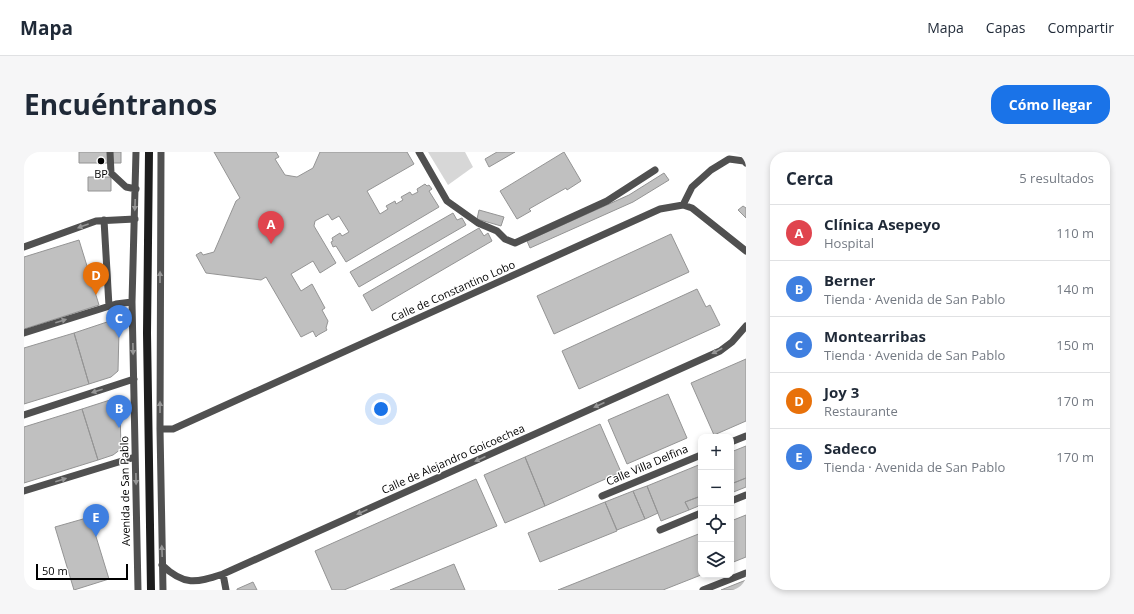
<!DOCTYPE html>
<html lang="es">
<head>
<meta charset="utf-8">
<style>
	:root { --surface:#fff; --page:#f6f6f7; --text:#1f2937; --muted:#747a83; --line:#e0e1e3; --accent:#1a73e8 }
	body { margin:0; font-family:"Open Sans",sans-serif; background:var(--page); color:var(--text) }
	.controls { position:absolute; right:12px; bottom:12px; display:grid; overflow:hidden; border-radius:8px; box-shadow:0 2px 6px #0003 }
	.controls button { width:36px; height:36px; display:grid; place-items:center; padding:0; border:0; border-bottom:1px solid var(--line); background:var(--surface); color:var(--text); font:20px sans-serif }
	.scale { position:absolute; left:12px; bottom:10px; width:92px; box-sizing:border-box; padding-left:4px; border:2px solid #000; border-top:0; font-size:11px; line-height:14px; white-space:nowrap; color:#000; -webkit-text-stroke:3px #fff; paint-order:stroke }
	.you { position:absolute; left:357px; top:257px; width:14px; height:14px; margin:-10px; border:3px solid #fff; border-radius:50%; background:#1a73e8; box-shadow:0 0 0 6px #1a73e833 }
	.badge { display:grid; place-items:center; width:26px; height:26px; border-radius:50%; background:var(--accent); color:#fff; font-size:13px; font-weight:700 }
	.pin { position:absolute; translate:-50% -33px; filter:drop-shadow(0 1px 2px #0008) }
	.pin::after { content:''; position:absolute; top:21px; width:14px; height:12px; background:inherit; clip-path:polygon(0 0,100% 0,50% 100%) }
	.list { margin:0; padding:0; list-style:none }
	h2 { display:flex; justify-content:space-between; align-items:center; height:52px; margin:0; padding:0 16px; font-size:17px }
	h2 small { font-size:13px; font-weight:400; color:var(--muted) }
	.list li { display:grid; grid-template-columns:26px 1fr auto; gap:12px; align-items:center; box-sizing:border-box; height:56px; padding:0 16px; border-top:1px solid var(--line) }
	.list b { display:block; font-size:15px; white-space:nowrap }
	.list p { margin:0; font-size:13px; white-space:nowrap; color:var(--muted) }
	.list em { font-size:13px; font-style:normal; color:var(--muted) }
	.icon { flex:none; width:22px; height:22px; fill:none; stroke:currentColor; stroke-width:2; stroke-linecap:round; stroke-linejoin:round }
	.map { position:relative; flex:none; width:722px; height:438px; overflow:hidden; border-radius:16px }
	header { display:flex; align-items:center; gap:24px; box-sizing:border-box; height:56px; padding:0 20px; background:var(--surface); border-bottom:1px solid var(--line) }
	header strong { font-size:19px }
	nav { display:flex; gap:22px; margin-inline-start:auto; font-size:14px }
	.intro { display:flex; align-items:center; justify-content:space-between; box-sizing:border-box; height:96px; padding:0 24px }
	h1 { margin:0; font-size:28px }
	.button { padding:10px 18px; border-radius:16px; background:var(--accent); color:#fff; font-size:14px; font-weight:700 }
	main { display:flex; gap:24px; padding:0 24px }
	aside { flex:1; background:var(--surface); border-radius:16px; box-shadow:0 2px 6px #0003 }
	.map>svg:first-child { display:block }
</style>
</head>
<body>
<header>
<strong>Mapa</strong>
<nav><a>Mapa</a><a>Capas</a><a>Compartir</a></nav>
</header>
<div class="intro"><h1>Encuéntranos</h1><a class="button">Cómo llegar</a></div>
<main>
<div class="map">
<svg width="722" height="438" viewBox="0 0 722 438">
	<rect width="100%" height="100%" fill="#fff"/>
	<path fill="#d7d7d7" d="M404,0H441L449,15L424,33Z"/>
	<path fill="#c0c0c0" stroke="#949494" d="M55,0H97V11H55Z
		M190,0H252L255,5L251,7L261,23L273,25L289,16L296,0H383L390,12L343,39L356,62L364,57L362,54L371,49L372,52L379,48L377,45L386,40L388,43L394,40L393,37L401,32L403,34L405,33L408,37L405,39L415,55L322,110L312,94L309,95L307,90L309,89L308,86L316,81L318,84L325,80L315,64L308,68L304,62L291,69L290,74L312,111L296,121L289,109L267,122L277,139L288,132L301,156L298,158L304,169L302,176L303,178L294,183L292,185L289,179L277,185L242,125L237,128L182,121L172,103L177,100L179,103L190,100L212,49L216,46Z
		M473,0H491L465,15L461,7Z
		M540,0L557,29L543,38L542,36L505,57L507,59L493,67L476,39Z
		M640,21L645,28L609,50L506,96L503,89L605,43Z
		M64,25H87V39H64Z
		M719,54L722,56V66L714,58Z
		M455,58L480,65L477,74L453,67Z
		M429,61L433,68L438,66L442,73L335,135L326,120Z
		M455,76L460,84L464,81L468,89L348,159L339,143Z
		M647,82L665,120L530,182L513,144Z
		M55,88L75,153L0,177V105Z
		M673,137L682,155L686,153L696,173L555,237L538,199Z
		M86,169L95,178L94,219L87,225L65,232L50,181Z
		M50,181L65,232L0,252V196Z
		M722,207V269L690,283L667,231Z
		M644,242L663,286L603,312L584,268Z
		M86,248L96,256L97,297L89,303L74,308L58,257Z
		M58,257L74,308L0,331V275Z
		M576,272L597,320L521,354L501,305Z
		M722,294V326L707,332V300Z
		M501,305L521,354L481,371L460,323Z
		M677,312V344L661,350L665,358L637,369L623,334Z
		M722,326V335L707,341V332Z
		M452,327L473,374L320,438H308L291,399Z
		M623,334L634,361L621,367L609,339Z
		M609,339L621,367L593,378L581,350Z
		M677,344V353L665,358L661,350Z
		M581,350L593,379L516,410L504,381Z
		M722,363V405L707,411V369Z
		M66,365L85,427L50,438L31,375Z
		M677,381V423L639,438H534Z
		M430,412L441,438H366Z
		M722,428V438H697Z
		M229,430L233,438H213V437Z"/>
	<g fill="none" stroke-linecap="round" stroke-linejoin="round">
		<path stroke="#505050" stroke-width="7" d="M86,0L87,21L102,35L112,37
			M112,0L108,150L114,438
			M137,0L136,277L139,438
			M395,0L423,49L454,71L473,79L481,87L491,91L583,49L631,18
			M659,53L668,35L687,18L705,7L720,9L722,11
			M80,68L85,154
			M0,95L72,69L111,67
			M0,181L92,152L108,150
			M0,263L110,227
			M136,277H149L171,267L636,57L659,53L668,56L722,99
			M707,290L722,284
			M0,339L111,305
			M578,344L677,303
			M707,349L722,343
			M636,378L677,361
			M138,413C160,434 172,431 199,422L696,199L708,190L722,174
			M199,422L202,438
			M679,438L722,421"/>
		<path stroke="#1d1d1d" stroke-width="8" d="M125,0L123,181L127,438"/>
	</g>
	<defs><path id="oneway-solid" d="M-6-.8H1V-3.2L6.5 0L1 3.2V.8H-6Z"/></defs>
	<g fill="#969696">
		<use href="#oneway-solid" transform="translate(111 53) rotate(92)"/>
		<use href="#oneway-solid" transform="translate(59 74) rotate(160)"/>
		<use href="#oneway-solid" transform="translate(136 125) rotate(-90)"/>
		<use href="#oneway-solid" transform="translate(37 169) rotate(-17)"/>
		<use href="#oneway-solid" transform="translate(109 197) rotate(89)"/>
		<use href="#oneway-solid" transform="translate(693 199) rotate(152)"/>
		<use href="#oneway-solid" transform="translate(73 239) rotate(162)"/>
		<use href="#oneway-solid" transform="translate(575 253) rotate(156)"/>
		<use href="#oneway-solid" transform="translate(136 255) rotate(-90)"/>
		<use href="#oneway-solid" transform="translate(456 307) rotate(156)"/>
		<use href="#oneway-solid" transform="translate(112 327) rotate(89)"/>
		<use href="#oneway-solid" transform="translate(37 328) rotate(-17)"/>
		<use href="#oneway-solid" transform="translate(338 360) rotate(156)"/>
		<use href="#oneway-solid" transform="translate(138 399) rotate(-92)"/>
	</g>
	<circle fill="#000" stroke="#fff" stroke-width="1.5" cx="77" cy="9" r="4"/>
	<g text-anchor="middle" stroke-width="3" stroke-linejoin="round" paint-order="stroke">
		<g font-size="11" fill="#000" stroke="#fff">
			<text x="77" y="26">BP</text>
		</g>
		<g font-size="11" fill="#000" stroke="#fff">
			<text transform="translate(429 139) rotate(-24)" y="4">Calle de Constantino Lobo</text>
			<text transform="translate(429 307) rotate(-24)" y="4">Calle de Alejandro Goicoechea</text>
			<text transform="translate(623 313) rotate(-23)" y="4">Calle Villa Delfina</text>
			<text transform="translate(101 339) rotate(-91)" y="4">Avenida de San Pablo</text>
		</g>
	</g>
</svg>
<div class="controls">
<button>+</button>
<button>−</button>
<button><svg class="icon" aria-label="locate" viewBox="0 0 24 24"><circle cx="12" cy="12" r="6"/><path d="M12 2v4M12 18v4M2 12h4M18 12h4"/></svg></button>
<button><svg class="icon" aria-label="layers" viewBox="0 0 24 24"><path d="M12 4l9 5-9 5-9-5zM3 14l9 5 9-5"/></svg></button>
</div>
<div class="scale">50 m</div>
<div class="you"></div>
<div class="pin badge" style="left:247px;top:92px;background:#e0444e">A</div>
<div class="pin badge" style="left:95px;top:276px;background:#3f7fe0">B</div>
<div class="pin badge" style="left:95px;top:186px;background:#3f7fe0">C</div>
<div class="pin badge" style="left:72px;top:143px;background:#e8710a">D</div>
<div class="pin badge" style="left:72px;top:385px;background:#3f7fe0">E</div>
</div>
<aside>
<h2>Cerca<small>5 resultados</small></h2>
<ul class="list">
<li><span class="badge" style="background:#e0444e">A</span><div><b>Clínica Asepeyo</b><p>Hospital</p></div><em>110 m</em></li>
<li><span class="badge" style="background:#3f7fe0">B</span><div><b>Berner</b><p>Tienda · Avenida de San Pablo</p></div><em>140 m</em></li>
<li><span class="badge" style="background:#3f7fe0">C</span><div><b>Montearribas</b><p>Tienda · Avenida de San Pablo</p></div><em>150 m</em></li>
<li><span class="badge" style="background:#e8710a">D</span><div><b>Joy 3</b><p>Restaurante</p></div><em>170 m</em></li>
<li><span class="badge" style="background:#3f7fe0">E</span><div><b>Sadeco</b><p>Tienda · Avenida de San Pablo</p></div><em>170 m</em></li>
</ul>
</aside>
</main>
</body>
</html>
